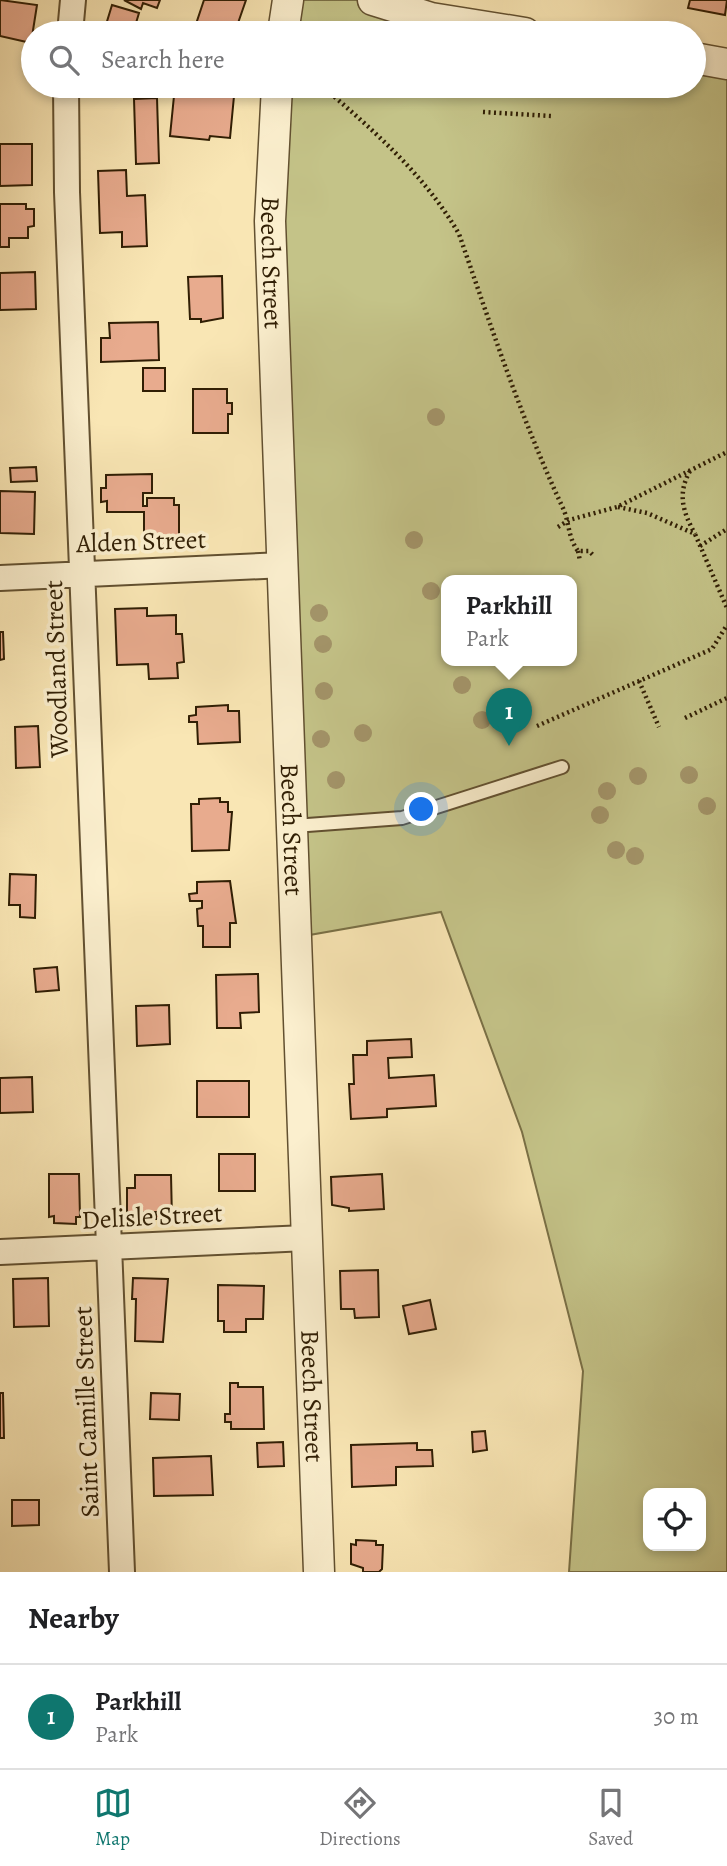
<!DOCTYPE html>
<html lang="en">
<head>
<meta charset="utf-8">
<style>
	:root { --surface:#fff; --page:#f6f6f6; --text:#202124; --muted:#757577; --line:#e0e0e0; --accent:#0f766e }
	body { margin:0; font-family:Alegreya,serif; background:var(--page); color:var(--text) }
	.controls { position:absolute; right:21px; bottom:21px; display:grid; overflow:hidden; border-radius:14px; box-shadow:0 4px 10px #0003 }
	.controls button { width:63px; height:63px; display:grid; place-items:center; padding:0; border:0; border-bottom:2px solid var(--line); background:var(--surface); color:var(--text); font:35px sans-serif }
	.you { position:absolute; left:422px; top:810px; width:24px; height:24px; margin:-18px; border:5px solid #fff; border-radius:50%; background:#1a73e8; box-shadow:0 0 0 10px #1a73e833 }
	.badge { display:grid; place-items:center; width:46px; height:46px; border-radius:50%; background:var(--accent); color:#fff; font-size:23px; font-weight:700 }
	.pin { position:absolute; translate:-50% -58px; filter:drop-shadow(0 2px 4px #0008) }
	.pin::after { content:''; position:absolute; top:37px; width:24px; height:21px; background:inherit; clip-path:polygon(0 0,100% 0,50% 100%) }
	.popup { position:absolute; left:441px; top:575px; width:136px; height:91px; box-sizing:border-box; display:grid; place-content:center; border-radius:14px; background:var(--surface); filter:drop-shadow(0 2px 5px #0005); font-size:23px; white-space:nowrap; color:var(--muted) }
	.popup b { font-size:26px; color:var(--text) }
	.popup::after { content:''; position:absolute; left:50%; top:100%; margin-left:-14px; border:14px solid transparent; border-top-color:var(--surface) }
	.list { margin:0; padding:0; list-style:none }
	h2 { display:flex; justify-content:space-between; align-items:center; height:91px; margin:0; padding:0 28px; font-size:30px }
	h2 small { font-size:23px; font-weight:400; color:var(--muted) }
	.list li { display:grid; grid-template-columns:46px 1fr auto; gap:21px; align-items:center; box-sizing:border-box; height:105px; padding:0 28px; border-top:2px solid var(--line) }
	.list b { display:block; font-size:26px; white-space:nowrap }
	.list p { margin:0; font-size:23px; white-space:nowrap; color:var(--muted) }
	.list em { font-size:23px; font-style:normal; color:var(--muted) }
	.icon { flex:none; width:38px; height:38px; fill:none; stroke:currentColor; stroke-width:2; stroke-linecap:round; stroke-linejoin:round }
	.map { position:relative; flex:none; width:727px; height:1572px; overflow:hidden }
	.search { position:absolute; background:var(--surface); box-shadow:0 4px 10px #0003; left:21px; right:21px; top:21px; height:77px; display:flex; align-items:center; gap:18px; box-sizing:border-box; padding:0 24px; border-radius:38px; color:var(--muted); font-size:26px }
	.sheet { height:196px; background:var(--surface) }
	nav { display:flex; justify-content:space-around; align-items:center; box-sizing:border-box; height:98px; border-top:2px solid var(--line); background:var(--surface); font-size:19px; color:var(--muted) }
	nav a { display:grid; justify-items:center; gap:4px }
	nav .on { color:var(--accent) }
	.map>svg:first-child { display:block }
</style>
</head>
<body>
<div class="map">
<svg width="727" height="1572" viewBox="0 0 727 1572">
	<rect width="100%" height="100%" fill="#f9e6b4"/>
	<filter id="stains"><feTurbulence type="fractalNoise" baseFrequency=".00286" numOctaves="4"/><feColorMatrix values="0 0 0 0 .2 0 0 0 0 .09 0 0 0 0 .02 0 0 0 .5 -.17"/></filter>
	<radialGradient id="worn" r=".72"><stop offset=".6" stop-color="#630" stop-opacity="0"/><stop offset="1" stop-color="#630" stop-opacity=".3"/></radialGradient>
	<path fill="#c4c388" stroke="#7a7046" stroke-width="2" fill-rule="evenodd" d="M288,0H373L525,33H283Z
		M694,58L727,64V1572H569L583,1371L522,1132L441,912L298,937L277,86H694ZM446,580H572V660H446ZM648,1493H701V1546H648Z"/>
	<path fill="#e8ab8e" stroke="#301e04" stroke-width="2" d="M0,0L37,5L31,43L0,36Z
		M124,0H160L157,8L143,3L141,9Z
		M204,0H246L237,26L244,28L243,33H193Z
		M690,0H727L725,15L688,8Z
		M112,5L139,13L133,33L105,28Z
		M108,86H163V92L124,93V89H108Z
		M175,86L234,96L230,138L210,136L209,140L170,136Z
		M157,98L159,163L136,164L134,99Z
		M0,144H32V185L0,186Z
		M126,170L127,196L145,195L147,246L122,247V232L100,233L98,171Z
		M0,204H26V209H34V226L28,227V238H9V247H0Z
		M35,272L36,309L0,310V273Z
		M222,276L223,318L201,322V319H190L188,277Z
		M158,322L159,360L101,362V338H110L109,323Z
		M143,368H165V391H143Z
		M193,389H227V403H232V414H228V433H193Z
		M36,467L37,481L11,482L10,468Z
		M152,474V493H143V506H147V498H174V505H179V537H168L167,545H156V538H144V512H107V501L101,502V488H106V475Z
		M0,491L35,492L34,534L0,533Z
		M147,608V616L176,615V634H182L184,662L177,663L178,678L149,679L148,664L117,665L115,609Z
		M0,632H3L4,659L0,660Z
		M228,705V711H239L240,742L198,744L197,722H189V716L196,715V707Z
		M38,726L40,767L16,768L15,727Z
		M220,798V802H228V812H232L229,850L192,851L191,804H199V799Z
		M10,874L36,875L35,918L20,917V905H9Z
		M230,881L236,923H230V947H203V926H198L197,909L202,908V901H190L189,894L197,893V882Z
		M57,967L59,990L36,992L34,969Z
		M258,974L259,1012L240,1013L241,1028H217L216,975Z
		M169,1005L170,1044L137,1046L136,1006Z
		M411,1039L412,1057L388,1058L389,1078L434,1075L436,1106L387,1109V1117L351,1119L349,1084H354L353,1055H367V1041Z
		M32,1077L33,1112L0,1113V1078Z
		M197,1081H249V1117H197Z
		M219,1154H255V1191H219Z
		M49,1174H79L80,1217H76V1224L54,1223V1216L49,1217Z
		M382,1174L384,1209L349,1211V1208L332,1205L331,1177Z
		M135,1175H171L172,1219H156V1212H127V1188H135Z
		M378,1270L379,1317L355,1318L354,1309H341L340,1271Z
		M48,1278L49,1326L14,1327L13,1279Z
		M133,1278L168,1279L163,1342L135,1341L136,1299H132Z
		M218,1285L264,1286L263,1319H246V1332H224V1321H218Z
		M430,1300L436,1329L409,1334L403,1306Z
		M230,1383H238V1387H263L264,1429H231V1422H225V1414H230Z
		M0,1393H3L4,1438H0Z
		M151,1393L180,1394L179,1420L150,1419Z
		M485,1431L487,1450L473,1452L472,1432Z
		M283,1442L284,1466L258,1467L257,1443Z
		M417,1443V1450H432L433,1466L396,1467V1485L352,1487L351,1445Z
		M211,1456L213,1495L154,1496L153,1458Z
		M12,1500H39V1525L12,1526Z
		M356,1540L376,1541V1545H383L382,1569L379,1572H363V1568L351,1564V1544L356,1545Z"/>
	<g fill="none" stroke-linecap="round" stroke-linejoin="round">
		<g stroke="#625030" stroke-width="16">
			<path id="service" d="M294,826L402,818L562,767"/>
		</g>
		<g stroke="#625030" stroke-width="28">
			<path id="minor" d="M70,33L73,0
				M66,86L67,192L122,1572
				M0,578L284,565
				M0,1252L306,1238"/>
		</g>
		<g stroke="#625030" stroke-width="33">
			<g id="tertiary">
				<path d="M373,0L431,18L525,33"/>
				<path d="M283,33L288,0"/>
				<path d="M694,58L727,64"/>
				<path id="s1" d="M277,86L270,221L319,1572"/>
			</g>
		</g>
		<path stroke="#301e04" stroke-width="4.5" stroke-dasharray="2 3.5" stroke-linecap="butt" d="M322,86C373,130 425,175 459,234C491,326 521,418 562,506C570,522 567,536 578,551H589L593,555
			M483,112L551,116
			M690,471C677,494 683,512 695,534
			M618,507L647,513L695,534L727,608
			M558,527L569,520L617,507L727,452
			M700,546L727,529
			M578,551L580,561
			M639,681L659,727
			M685,718L727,698
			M537,726L712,649L727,625"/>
		<use href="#service" stroke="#fbefce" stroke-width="12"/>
		<use href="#minor" stroke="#fbefce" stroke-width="24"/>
		<use href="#tertiary" stroke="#fbefce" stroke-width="30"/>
	</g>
	<g fill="#a39469">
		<circle cx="436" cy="417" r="9"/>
		<circle cx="414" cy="540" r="9"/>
		<circle cx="431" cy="591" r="9"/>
		<circle cx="319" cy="613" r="9"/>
		<circle cx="323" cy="644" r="9"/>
		<circle cx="462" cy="685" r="9"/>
		<circle cx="324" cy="691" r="9"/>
		<circle cx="482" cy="720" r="9"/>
		<circle cx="363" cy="733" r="9"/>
		<circle cx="321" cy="739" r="9"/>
		<circle cx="689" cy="775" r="9"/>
		<circle cx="638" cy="776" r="9"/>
		<circle cx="336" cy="780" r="9"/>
		<circle cx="607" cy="791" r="9"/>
		<circle cx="707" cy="806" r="9"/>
		<circle cx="600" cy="815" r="9"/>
		<circle cx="616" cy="850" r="9"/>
		<circle cx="635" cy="856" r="9"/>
	</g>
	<g text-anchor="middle" stroke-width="7" stroke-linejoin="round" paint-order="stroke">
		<g font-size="26" fill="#301e04" stroke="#fbefce">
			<text dy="9" stroke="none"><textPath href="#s1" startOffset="177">Beech Street</textPath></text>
			<text transform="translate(141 541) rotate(-2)" y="9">Alden Street</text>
			<text transform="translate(56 669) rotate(-92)" y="9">Woodland Street</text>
			<text dy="9" stroke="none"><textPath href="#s1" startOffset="744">Beech Street</textPath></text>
			<text transform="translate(152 1216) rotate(-3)" y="9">Delisle Street</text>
			<text dy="9" stroke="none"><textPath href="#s1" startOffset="1311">Beech Street</textPath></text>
			<text transform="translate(86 1412) rotate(-92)" y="9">Saint Camille Street</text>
		</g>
	</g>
	<rect width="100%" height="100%" filter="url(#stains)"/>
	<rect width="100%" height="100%" fill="url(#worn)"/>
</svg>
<div class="controls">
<button><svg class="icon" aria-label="locate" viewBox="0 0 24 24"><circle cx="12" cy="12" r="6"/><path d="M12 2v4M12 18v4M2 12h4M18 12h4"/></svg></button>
</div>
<div class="you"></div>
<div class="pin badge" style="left:509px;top:746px">1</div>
<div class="popup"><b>Parkhill</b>Park</div>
<div class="search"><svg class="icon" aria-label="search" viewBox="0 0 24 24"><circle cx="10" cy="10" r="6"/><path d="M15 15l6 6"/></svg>Search here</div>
</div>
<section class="sheet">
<h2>Nearby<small></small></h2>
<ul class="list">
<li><span class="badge">1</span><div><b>Parkhill</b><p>Park</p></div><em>30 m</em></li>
</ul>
</section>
<nav>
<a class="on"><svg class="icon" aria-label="map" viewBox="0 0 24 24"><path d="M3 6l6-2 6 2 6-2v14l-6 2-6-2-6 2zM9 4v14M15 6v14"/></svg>Map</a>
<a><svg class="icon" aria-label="directions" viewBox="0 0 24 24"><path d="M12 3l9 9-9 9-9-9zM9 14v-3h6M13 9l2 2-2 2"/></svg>Directions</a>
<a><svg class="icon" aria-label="saved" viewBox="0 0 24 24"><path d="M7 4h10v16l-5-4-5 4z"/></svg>Saved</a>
</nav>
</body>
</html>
